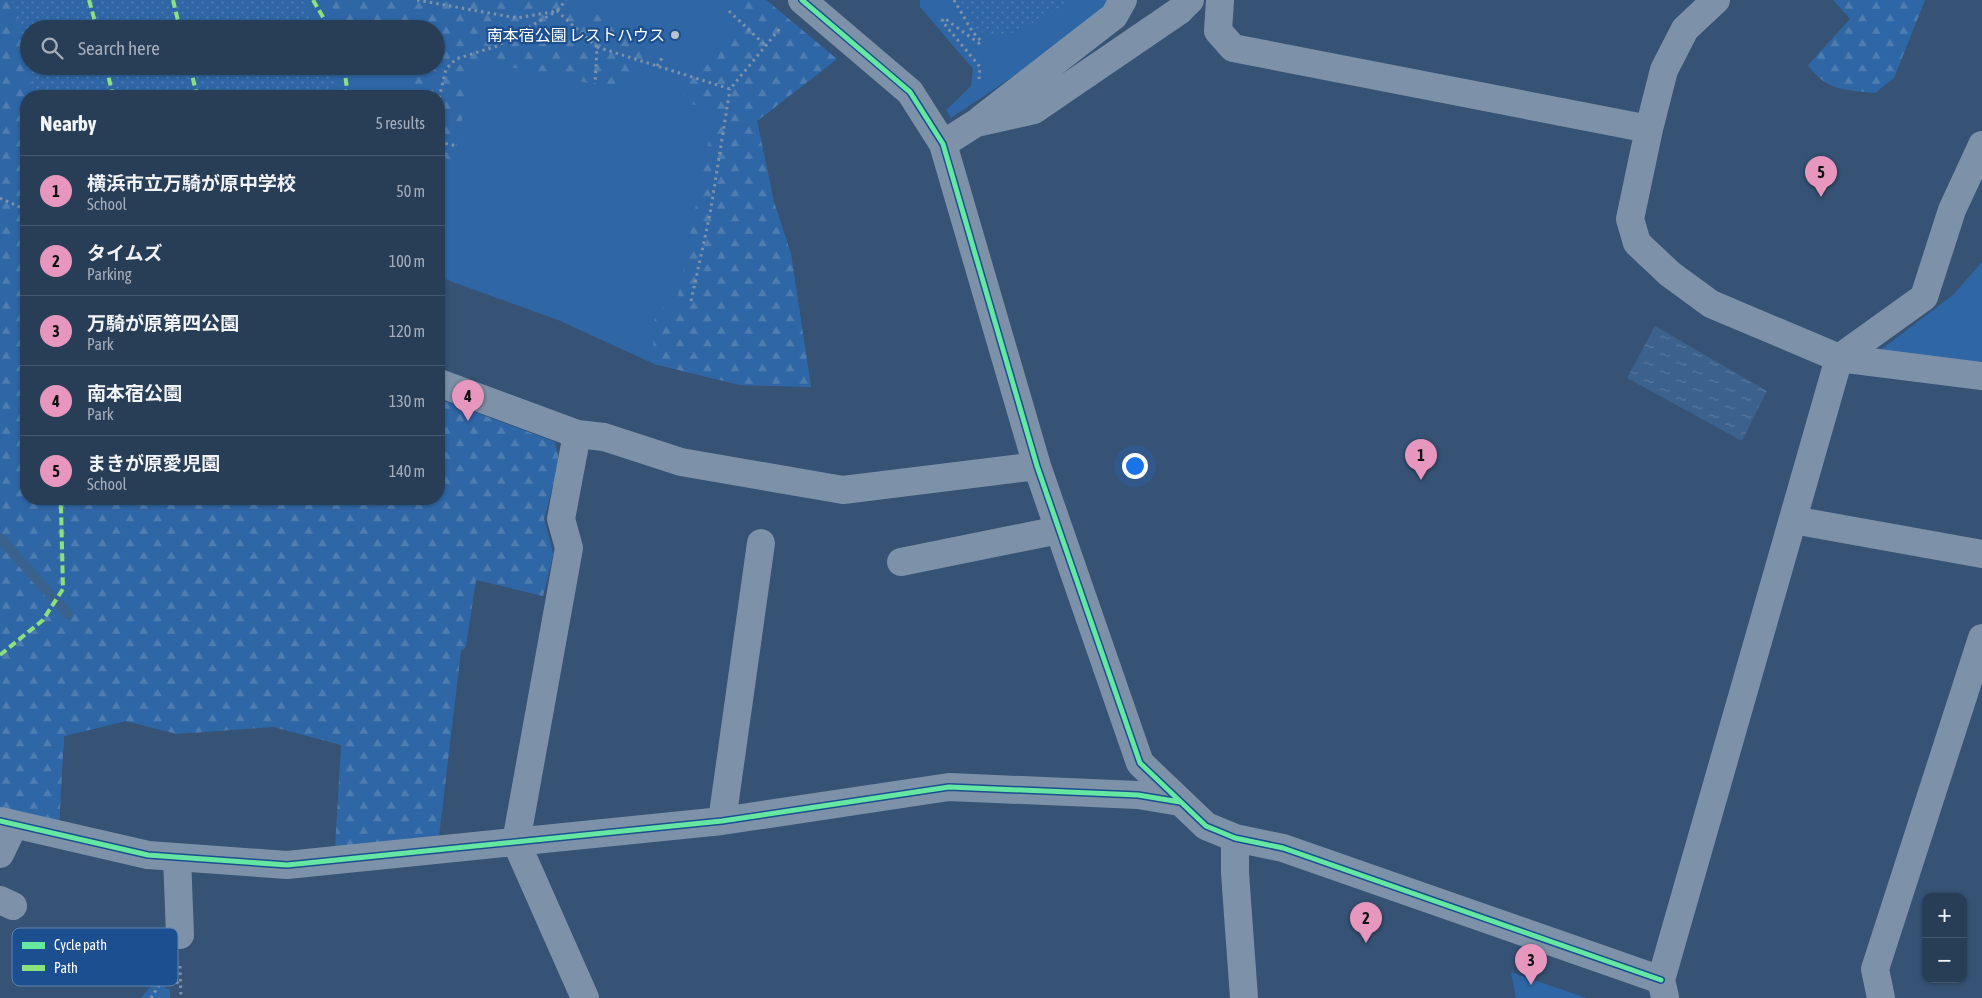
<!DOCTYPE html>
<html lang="en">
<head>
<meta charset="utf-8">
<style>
	:root { --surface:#283e57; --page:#30455d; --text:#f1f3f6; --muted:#a5aeba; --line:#44576d; --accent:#e797bd }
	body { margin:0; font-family:"Asap Condensed","Noto Sans JP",sans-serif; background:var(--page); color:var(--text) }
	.controls { position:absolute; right:15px; bottom:15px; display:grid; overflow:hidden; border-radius:10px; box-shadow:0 1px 4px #0004 }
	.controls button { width:45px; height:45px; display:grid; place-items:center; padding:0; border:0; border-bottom:1px solid var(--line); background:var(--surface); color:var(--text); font:25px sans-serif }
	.you { position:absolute; left:1134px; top:465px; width:18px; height:18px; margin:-12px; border:4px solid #fff; border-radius:50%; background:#1a73e8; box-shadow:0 0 0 8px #1a73e833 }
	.badge { display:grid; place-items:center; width:32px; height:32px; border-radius:50%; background:var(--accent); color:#111; font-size:16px; font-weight:700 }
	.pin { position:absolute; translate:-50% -41px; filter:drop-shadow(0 1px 2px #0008) }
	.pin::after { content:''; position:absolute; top:26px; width:18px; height:15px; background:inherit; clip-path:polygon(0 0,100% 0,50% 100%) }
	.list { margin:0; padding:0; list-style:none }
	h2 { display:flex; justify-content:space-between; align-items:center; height:65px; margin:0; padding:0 20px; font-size:21px }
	h2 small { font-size:16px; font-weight:400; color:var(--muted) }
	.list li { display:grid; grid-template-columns:32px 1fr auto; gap:15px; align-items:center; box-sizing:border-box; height:70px; padding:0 20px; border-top:1px solid var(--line) }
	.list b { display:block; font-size:19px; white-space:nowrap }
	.list p { margin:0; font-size:16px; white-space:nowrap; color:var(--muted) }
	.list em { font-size:16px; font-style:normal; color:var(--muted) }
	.icon { flex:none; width:28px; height:28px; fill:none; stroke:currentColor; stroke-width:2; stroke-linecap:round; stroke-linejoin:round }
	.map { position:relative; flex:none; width:1982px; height:998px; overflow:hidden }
	.search { position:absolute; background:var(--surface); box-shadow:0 1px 4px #0004; left:20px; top:20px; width:425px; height:55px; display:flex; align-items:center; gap:12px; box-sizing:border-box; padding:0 18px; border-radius:28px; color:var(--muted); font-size:19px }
	.panel { position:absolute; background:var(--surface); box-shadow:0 1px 4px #0004; left:20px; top:90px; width:425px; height:415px; border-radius:20px }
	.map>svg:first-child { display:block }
</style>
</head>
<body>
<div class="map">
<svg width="1982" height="998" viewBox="0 0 1982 998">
	<defs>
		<pattern id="forest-firs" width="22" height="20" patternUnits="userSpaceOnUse" patternTransform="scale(1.25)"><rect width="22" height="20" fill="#2f66a5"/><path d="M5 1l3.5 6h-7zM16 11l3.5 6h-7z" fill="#4e7db2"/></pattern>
		<pattern id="garden-dots" width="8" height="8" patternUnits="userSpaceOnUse" patternTransform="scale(1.25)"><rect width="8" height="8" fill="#2f66a5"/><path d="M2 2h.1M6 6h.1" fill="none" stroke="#4e7db2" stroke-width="1.8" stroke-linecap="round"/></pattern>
		<pattern id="water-ripples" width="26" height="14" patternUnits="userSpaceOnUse" patternTransform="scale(1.25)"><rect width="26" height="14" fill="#3b618d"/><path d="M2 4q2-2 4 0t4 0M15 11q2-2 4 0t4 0" fill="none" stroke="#58799e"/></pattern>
	</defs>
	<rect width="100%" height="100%" fill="#365274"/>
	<path fill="#2f66a5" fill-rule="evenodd" d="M0,0H766L837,59L757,121L774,202L791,254L811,387L740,385L654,364L558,320L439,277V96H26V499H439V399L555,442L559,461L544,519L553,554L543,596L462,576L177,734L126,721L64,736L59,827L1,809ZM29,29H436V66H29Z
		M920,0H1109L1103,8L1041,58L951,118L946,110L971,86L973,69L920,7Z
		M1982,262V366L1879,351L1953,295Z
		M1511,972L1586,998H1516Z
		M154,982L170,990V998H141Z"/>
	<path fill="url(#forest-firs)" d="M0,0H12L34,96H26V499H439V399L555,442L559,461L544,519L553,554L543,596L476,580L466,647L461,651L438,845L335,848L341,745L273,727L177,734L126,721L64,736L59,827L0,808Z
		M329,0H575L578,2L581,18L597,15L606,9L651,52L613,88L474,60L453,165L439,161V96H416L414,89L391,73L363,66H436V29H342Z
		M734,0H766L837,59L757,121L774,202L791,254L811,387L740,385L654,364L653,329L657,307L675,311L715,109L681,102L691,77L749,14Z
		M1833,0H1925L1894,78L1875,93C1846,90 1826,91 1808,65L1850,19Z"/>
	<path fill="url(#garden-dots)" d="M12,0H302L320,29H29V66H331L335,85L334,96H34Z
		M957,0H1071L1041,19L1003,37L978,31Z"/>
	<path fill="url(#water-ripples)" d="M1655,326L1767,391L1742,441L1627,378Z"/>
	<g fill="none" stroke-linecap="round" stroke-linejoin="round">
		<path stroke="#3b618d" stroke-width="10" d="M0,538L68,614"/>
		<path stroke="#7d92a8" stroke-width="3" stroke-dasharray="2.5 4" stroke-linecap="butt" d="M417,0L517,18L557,11L566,0
			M954,0L972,31L981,41L980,44
			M729,11L766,46
			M597,47L730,89L782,26
			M657,66L664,55
			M979,79L980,67L942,21L944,18L980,44
			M439,98L446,69L456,59L497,46L557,11L597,47L595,84
			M439,142L457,146
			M0,198L26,210
			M691,301L710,214L730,89
			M180,966L181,998
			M151,998L165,976L180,984"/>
		<path stroke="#7d92a8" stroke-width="28" d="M802,0L910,92L943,144L1037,466L1140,763L1206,826L1235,838L1283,848L1661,980
			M1220,0L1218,31L1233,48L1649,129
			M1716,0L1685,29L1664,70L1649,129L1630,219L1637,243L1670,274L1711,304L1839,358L1982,376
			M981,119L1114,16L1123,0
			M943,144L976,123L1034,110L1179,11L1190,0
			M439,383L577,434L561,519L569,548L516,842L585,998
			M577,434L604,437L681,462L843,490L1037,466
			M1793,520L1982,554
			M901,562L1059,530
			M0,821L148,855L287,865L722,821L949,787L1138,795L1180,802
			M722,821L761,543
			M1235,838V873L1244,998
			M0,854L14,825
			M177,857L180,935
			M0,900L13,906
			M1665,997L1661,980L1839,358L1924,297L1952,210L1982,145
			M1881,998L1875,969L1982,638"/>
		<path stroke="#8de07e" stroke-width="4" stroke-dasharray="8 4" stroke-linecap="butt" d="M89,0L97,29
			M173,0L180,29
			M313,0L330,29
			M106,66L113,96
			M190,66L197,96
			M344,66L347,89L345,96
			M0,655L43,620L63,589L61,507L64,499"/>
		<g stroke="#1b4f8f" stroke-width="8">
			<path id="cycleway" d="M802,0L910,92L943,144L1037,466L1140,763L1206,826L1235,838L1283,848L1661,980
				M0,821L148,855L287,865L722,821L949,787L1138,795L1180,802"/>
		</g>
		<use href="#cycleway" stroke="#66e7a1" stroke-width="5"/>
	</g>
	<circle fill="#b9c2ce" stroke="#1b4f8f" stroke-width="2" cx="675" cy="35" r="5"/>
	<g text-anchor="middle" stroke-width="4.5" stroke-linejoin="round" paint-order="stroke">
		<g font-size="16" fill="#fff" stroke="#1b4f8f" text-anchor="end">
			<text x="665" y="41">南本宿公園 レストハウス</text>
		</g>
	</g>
	<rect x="12" y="928" width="166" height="58" rx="8" fill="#1b4f8f" stroke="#5f84b1" stroke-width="1"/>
	<rect x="22" y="942" width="23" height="7" fill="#66e7a1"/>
	<rect x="22" y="965" width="23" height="6" fill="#8de07e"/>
	<g font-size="14" fill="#fff">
		<text x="54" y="950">Cycle path</text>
		<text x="54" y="973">Path</text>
	</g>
</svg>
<div class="controls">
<button>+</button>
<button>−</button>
</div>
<div class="you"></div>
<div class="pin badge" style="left:1421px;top:480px">1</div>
<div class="pin badge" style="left:1366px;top:943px">2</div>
<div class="pin badge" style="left:1531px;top:985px">3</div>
<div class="pin badge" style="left:468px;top:421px">4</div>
<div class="pin badge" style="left:1821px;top:197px">5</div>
<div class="search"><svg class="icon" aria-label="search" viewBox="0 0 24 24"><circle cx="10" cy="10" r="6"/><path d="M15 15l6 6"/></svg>Search here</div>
<section class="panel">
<h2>Nearby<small>5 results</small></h2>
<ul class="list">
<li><span class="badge">1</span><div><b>横浜市立万騎が原中学校</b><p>School</p></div><em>50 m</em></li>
<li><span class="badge">2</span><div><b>タイムズ</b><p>Parking</p></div><em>100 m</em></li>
<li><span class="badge">3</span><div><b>万騎が原第四公園</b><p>Park</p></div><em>120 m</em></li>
<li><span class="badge">4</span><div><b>南本宿公園</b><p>Park</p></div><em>130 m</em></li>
<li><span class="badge">5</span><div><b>まきが原愛児園</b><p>School</p></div><em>140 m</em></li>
</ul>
</section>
</div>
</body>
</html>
